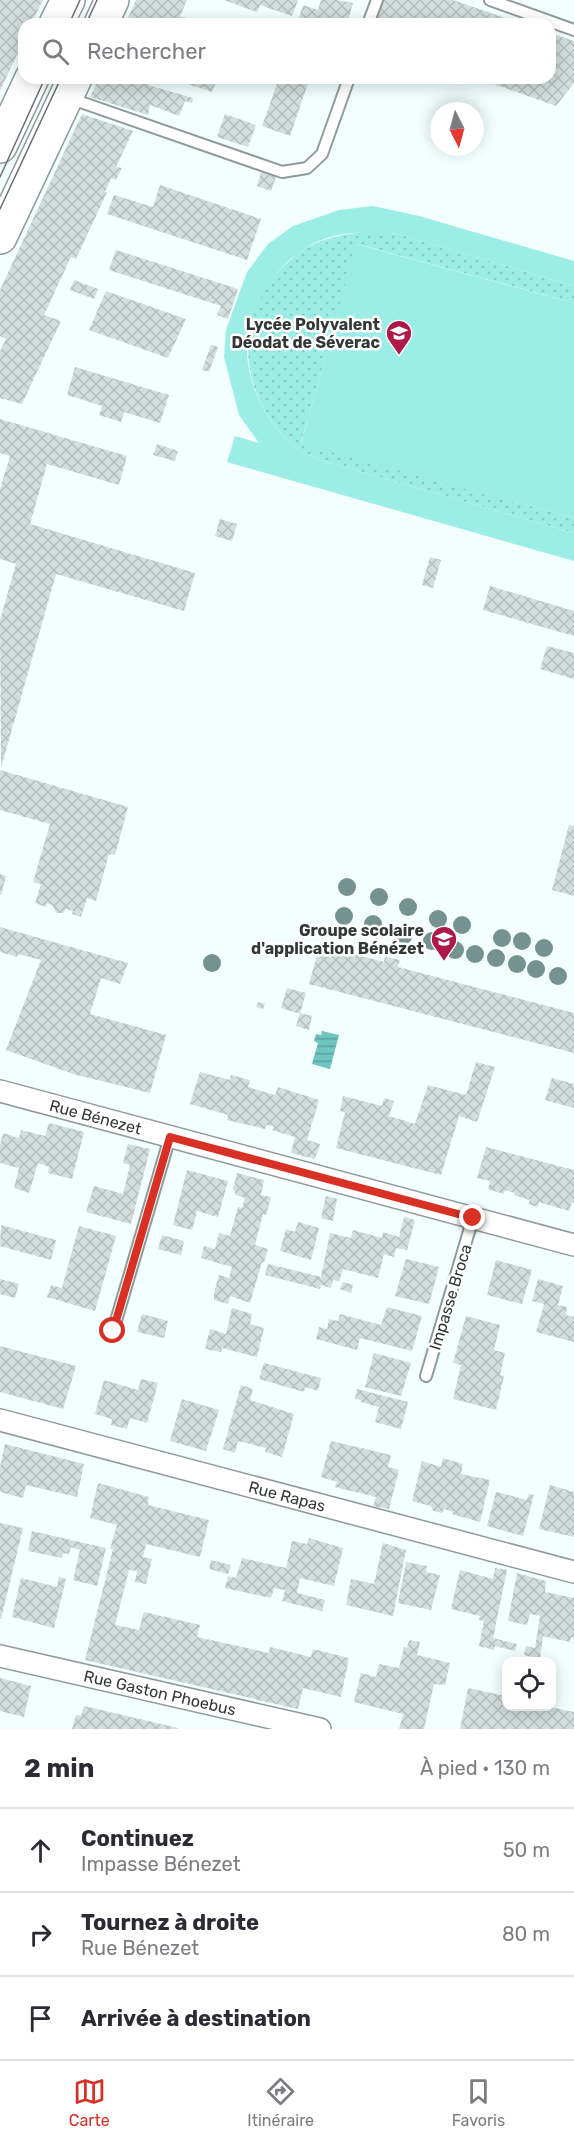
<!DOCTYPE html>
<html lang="fr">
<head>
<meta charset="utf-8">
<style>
	:root { --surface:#fff; --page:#f2f2f3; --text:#2b2b33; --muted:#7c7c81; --line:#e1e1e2; --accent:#d93025 }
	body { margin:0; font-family:Rubik,sans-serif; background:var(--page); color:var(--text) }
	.controls { position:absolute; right:18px; bottom:18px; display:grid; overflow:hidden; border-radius:12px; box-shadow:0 3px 15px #0003 }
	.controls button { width:54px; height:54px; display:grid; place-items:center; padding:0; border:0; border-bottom:2px solid var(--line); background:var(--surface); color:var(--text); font:30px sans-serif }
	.compass { position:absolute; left:430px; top:102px; width:54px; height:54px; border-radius:50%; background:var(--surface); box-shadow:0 3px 15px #0003; rotate:174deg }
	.stop { position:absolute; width:18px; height:18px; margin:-14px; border:4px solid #d93025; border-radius:50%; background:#fff }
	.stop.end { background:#d93025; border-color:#fff; box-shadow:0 2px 6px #0008 }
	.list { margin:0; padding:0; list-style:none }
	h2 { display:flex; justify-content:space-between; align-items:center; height:78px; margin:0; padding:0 24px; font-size:26px }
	h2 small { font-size:20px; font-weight:400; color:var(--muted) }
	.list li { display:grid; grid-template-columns:39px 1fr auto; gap:18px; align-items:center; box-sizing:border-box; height:84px; padding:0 24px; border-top:2px solid var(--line) }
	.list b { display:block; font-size:22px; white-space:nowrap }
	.list p { margin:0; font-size:20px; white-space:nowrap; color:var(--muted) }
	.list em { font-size:20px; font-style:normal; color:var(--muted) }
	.icon { flex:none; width:33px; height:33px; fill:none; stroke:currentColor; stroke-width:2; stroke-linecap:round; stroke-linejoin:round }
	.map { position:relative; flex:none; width:574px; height:1729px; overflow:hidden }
	.search { position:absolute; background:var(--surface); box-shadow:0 3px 15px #0003; left:18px; right:18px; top:18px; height:66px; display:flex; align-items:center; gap:15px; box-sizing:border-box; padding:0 21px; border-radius:18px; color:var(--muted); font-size:22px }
	.sheet { height:330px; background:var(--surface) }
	nav { display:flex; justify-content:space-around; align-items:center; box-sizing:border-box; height:84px; border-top:2px solid var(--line); background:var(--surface); font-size:16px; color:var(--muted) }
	nav a { display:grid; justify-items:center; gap:3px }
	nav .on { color:var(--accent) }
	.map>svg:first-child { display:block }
</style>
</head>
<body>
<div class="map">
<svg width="574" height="1729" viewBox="0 0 574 1729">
	<defs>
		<pattern id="green-dots" width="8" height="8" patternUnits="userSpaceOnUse" patternTransform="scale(1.5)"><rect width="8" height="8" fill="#9dede7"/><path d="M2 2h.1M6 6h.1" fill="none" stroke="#88ccc7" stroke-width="1.8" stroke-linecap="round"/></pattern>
		<pattern id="water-rules" width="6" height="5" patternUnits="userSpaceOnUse" patternTransform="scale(1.5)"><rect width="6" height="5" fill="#6fc5c0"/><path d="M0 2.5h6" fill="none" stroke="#5ca19d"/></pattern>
		<pattern id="building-cross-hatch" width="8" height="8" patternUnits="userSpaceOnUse" patternTransform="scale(1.5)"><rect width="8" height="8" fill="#d2dedd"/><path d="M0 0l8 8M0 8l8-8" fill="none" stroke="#b5bfbe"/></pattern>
	</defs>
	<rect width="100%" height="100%" fill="#f2fffe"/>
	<path fill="url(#green-dots)" d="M370,231L398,234L574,286V303L357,244L301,443L574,518V533L323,461C312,456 296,450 288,441C238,391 232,312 287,263C292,258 298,252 304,249C325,237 346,234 370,231Z"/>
	<path fill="#9dede7" d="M373,206L419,216L574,261V286L398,234C376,232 355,231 334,236C291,247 262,283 251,325C250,330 247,337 247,342C245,378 263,417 288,441C296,450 312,456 323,461L574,533V561L227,462L235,436L259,443L239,415L224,357L226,330L247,272L268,244L293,226L339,210Z
		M356,244L574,303V518L301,444Z"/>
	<path fill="url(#water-rules)" d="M322,1031L339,1035L330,1069L312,1064L318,1043L314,1041L316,1034L321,1035Z"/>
	<path fill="url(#building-cross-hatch)" d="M0,0H43L31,24H24V40L0,91Z
		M136,0H187L180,16L195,21L194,24H125Z
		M224,0H298L292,16L260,5L257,12Z
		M321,0H337L353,3L347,24H326L299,18L303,5L318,10Z
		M381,0H453L522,24H372Z
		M550,33L574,41V83L556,106L477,78H550Z
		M99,78H151L148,85L193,98L192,103L185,101L179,116L150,105L148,115L90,97Z
		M188,78H218L212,92L185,83Z
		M279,78H310L290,136L262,126Z
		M82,114L133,131L116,167L122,168L116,180L111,178L105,192H107L76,259L71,257L44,315L61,321L22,404L0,398V351L6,339L0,336V290Z
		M225,114L256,125L248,147L217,137Z
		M261,172L276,177L271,191L257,186Z
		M160,185L261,219L247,260L107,214L114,195L153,207Z
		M116,250L238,289L228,319L217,315L221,306L109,270Z
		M74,280L98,289L94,299L70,290Z
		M106,291L186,319L168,358L89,330Z
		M211,345L218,347L209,372L202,370Z
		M75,367L169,395L160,423L124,412L121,422L99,415L102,406L67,395Z
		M0,419L127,456L119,485L47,464L30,524L195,573L184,611L56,574L1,768L0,620L16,564L0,559V489L10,456L0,453Z
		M157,444L178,451L175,461L153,455Z
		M220,519L237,524L232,541L215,536Z
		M430,557L441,560L433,588L422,585Z
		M490,586L574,611V636L483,610Z
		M547,646L574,653V679L540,669Z
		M0,770L128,807L115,855L109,854L96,901L87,898L81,917L72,914L73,911L66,909L63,913H56L53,906L47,903L46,907L35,903L41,884L33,882L50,824L0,810Z
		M569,825L574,826V896L552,890Z
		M0,874L6,876L1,895H0Z
		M0,927L128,963L120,984L101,978L90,1014L166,1035L150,1093L73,1074L6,1050L41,960L18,954L17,957L0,952Z
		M320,945L384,962L385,957L400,960L398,967L574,1013V1053L309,984Z
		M287,988L306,993L300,1014L281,1008Z
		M258,1002L265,1004L263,1009L256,1007Z
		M300,1013L312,1016L309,1030L296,1026Z
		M476,1062L495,1067L477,1122L459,1116L441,1175L336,1148L345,1112L340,1111L343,1096L382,1106L384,1098L394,1101L389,1116L415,1124L428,1085L466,1095Z
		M200,1072L230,1080L231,1075L250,1080L248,1087L275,1095L278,1087L319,1100L307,1140L320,1144L315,1159L291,1153L295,1137L272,1130L274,1126L266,1125L265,1129L227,1120L228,1115L190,1104Z
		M552,1078L574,1084V1108L545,1100Z
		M49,1123L84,1132L72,1179L48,1173L49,1167L38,1163L29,1193L14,1188L19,1168L0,1163V1145L3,1133L19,1138L21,1130L45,1136Z
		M128,1144L150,1149L131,1224L86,1212L94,1186L123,1194L130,1165L123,1163Z
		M486,1147L574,1170V1203L572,1202L569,1211L539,1202L538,1207L528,1204L530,1200L514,1195L515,1193L505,1190L504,1194L488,1189L490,1181L477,1178Z
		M187,1170L228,1181L218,1217L197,1211L192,1230L173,1225Z
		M237,1173L264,1180L261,1195L271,1197L266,1215L263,1214L255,1245L268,1249L264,1262H262L250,1303L230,1296L228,1304L214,1300V1293L219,1275L229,1278L232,1267L201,1258L204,1246L215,1249L219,1233L230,1236L238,1207L242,1208L245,1198L236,1195L233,1189Z
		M326,1196L337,1199L333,1221L321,1218Z
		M404,1217L415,1220L407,1250L396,1248L394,1257L384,1254L378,1278L343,1269L339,1281L333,1280L331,1288L321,1285L320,1289L265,1275L268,1264L321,1277L330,1233L351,1238L353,1230L382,1238L383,1232L399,1237Z
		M298,1222L319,1228L311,1260L280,1251L286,1229L295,1232Z
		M1,1225L56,1240L51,1260L0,1246Z
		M79,1226L116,1236L95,1311L47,1297L51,1285L62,1288Z
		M162,1235L184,1241L181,1255L158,1249Z
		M406,1259L439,1267L429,1304L395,1296Z
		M496,1260L532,1270L522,1304L487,1295Z
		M0,1279L19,1284L15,1298L0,1294Z
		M538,1279L563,1286L558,1305L567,1307L566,1315L574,1317V1342L536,1332L544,1304L532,1301Z
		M343,1282L353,1285L351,1293L340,1289Z
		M387,1307L422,1316L412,1351L360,1338L357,1350L316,1339L319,1327L327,1329L329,1319L338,1321L340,1314L381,1325Z
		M232,1308L252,1314L250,1324L264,1328L257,1357L222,1348L221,1352L205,1349L210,1329L226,1334Z
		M142,1314L168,1321L164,1338L137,1332Z
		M466,1316L500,1325L494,1350L505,1353L500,1375L504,1376L496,1410L453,1399L461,1365L453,1363Z
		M0,1346L76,1366L63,1409L0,1392Z
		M374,1353L411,1363L401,1396L365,1387Z
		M264,1363L321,1378L318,1391L305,1387L304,1392L259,1379Z
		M141,1379L158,1383L147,1423L130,1418L127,1429L111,1425L112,1419L95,1414L104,1380L138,1390Z
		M241,1385L253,1389L250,1400L294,1414L282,1457L265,1452L266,1448L238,1441L235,1453L223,1449Z
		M357,1389L408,1402L401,1429L375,1422L379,1407L361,1402V1400L355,1399Z
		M182,1399L219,1410L206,1451L170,1441Z
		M331,1441L391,1455L388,1467L399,1470L389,1509L373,1506L376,1497L335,1487L337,1482L321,1477Z
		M5,1444L84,1464L77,1497L26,1485L23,1498L0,1492V1467Z
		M443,1458L463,1464L461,1474L490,1480L480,1522L452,1514L453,1512L444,1509L442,1513L433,1511L431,1506L412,1501L422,1461L441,1467Z
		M98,1483L149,1497L148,1505L209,1520L200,1557L146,1544L143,1557L152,1559L146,1584L135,1582L137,1571L129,1570L115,1625L139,1630L144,1612L200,1625L197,1637L269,1653L270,1647L311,1657L313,1649L349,1658L341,1697L303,1688L298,1709L85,1660L113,1549H110L117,1525L90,1518Z
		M550,1485L574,1492V1537L539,1529Z
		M496,1492L527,1500L529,1494L534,1495L523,1536L487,1526Z
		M0,1523L23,1528L1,1619H0Z
		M32,1531L106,1548L97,1586L73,1580L80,1550L71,1547L69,1554L63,1553L62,1558L28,1551Z
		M309,1538L343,1548L334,1586L300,1578L297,1593L325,1600L322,1611L282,1601L285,1590L274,1588L271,1598L225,1588L228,1576L236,1578L242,1558L286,1568L292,1541L307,1544Z
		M383,1543L406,1550L393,1616L346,1605L351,1579L374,1584Z
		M211,1560L231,1565L228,1574L209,1569Z
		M406,1562L427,1566L426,1572L440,1575L431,1610L398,1603Z
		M495,1568L507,1570L493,1638L517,1644L515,1651L495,1646L494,1650L479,1646L484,1621L479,1620L480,1616L451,1609L460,1570L493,1579Z
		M517,1573L546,1581L545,1592L574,1598V1638L571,1637L570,1642L543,1636L540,1659L524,1655L526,1646L535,1648L540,1616L530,1614L527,1625L508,1621Z
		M59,1577L66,1579L54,1628L12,1617L21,1578L57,1587Z
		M409,1640L420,1642L417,1655L450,1663L445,1685L434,1684L424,1729H399L403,1714L354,1702L361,1673L376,1677L379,1664L399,1668L404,1647L407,1648Z
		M0,1678L31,1686L24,1717L0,1711Z
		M468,1688L506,1696L507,1707H550L574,1712V1729H460Z
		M84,1706L178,1728V1729H72L76,1715L81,1716Z"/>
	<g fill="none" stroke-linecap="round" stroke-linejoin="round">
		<g stroke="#8f9b9a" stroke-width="14">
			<path id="service" d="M490,0L574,30
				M368,24L377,0
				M69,98L282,172L307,168L322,154L349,78
				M113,1331L170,1137
				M426,1376L473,1218"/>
		</g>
		<g stroke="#8f9b9a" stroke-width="24">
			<g id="minor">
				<path id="s1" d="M0,1091L574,1245"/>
				<path id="s2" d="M0,1420L574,1572"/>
				<path id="s3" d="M0,1656L320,1729"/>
			</g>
		</g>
		<g stroke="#8f9b9a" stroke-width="36">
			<path id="primary" d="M56,24L68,0
				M101,24L112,0
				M0,146L32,78
				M0,237L75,78"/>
		</g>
		<use href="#service" stroke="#fff" stroke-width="10"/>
		<use href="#minor" stroke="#fff" stroke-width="21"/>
		<use href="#primary" stroke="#fff" stroke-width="33"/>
		<path stroke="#686f6e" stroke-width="1.5" d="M69,24L80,0
			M86,24L97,0
			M0,177L45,78
			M0,209L61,78"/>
	</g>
	<g fill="#759290">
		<circle cx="347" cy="887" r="9"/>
		<circle cx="379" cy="897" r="9"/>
		<circle cx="408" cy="907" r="9"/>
		<circle cx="344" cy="916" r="9"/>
		<circle cx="438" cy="919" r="9"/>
		<circle cx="373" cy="924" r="9"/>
		<circle cx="462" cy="925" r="9"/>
		<circle cx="404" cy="935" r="9"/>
		<circle cx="502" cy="938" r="9"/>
		<circle cx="432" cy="941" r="9"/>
		<circle cx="522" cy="941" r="9"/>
		<circle cx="544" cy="948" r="9"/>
		<circle cx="455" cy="950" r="9"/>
		<circle cx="475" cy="954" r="9"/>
		<circle cx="496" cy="958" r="9"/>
		<circle cx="212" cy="963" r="9"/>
		<circle cx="517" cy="964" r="9"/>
		<circle cx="536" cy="969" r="9"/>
		<circle cx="558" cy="976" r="9"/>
	</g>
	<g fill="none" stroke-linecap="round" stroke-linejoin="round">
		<path stroke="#d93025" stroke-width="8" d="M113,1331L170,1137L473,1218"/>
	</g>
	<defs>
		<g id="school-pin" transform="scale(1.35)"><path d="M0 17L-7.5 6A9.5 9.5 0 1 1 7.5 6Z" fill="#ad1948" stroke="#fff"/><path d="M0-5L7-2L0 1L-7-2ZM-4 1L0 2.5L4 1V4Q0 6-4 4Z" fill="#fff"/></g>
	</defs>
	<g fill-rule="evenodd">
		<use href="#school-pin" x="399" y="333"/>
		<use href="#school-pin" x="444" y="939"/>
	</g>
	<g text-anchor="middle" stroke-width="5" stroke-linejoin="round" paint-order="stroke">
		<g font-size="16" font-weight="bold" fill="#333837" stroke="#fff" text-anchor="end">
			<text x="380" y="330">Lycée Polyvalent<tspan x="380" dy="18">Déodat de Séverac</tspan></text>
			<text x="424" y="936">Groupe scolaire<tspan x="424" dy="18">d'application Bénézet</tspan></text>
		</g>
		<g font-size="16" fill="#333837" stroke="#fff">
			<text dy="6" stroke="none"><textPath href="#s1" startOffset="99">Rue Bénezet</textPath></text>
			<text transform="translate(450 1297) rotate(-73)" y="6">Impasse Broca</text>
			<text dy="6" stroke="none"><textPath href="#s2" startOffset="297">Rue Rapas</textPath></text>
			<text dy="6" stroke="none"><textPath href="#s3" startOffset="164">Rue Gaston Phoebus</textPath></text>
		</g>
	</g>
</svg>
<div class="controls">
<button><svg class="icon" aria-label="locate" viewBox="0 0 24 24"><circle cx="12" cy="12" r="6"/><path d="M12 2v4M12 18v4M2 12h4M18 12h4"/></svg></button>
</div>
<svg class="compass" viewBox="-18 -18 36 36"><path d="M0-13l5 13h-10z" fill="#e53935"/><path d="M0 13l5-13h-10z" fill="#7c7c81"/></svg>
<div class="stop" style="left:113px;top:1331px"></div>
<div class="stop end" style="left:473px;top:1218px"></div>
<div class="search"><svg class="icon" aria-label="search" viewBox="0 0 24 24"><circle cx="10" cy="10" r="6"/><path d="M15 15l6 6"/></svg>Rechercher</div>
</div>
<section class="sheet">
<h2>2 min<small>À pied · 130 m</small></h2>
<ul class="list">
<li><svg class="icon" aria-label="ahead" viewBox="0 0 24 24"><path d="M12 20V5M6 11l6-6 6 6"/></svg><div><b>Continuez</b><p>Impasse Bénezet</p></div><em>50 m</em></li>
<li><svg class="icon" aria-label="right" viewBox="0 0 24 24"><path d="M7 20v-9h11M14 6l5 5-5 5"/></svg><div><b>Tournez à droite</b><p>Rue Bénezet</p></div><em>80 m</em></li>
<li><svg class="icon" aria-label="arrive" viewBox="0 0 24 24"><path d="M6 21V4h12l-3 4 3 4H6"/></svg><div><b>Arrivée à destination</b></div></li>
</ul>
</section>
<nav>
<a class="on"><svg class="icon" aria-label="map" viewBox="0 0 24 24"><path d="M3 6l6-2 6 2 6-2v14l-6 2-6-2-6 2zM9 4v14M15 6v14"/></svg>Carte</a>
<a><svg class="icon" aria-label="directions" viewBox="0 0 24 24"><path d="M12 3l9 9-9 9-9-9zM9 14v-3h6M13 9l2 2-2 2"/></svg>Itinéraire</a>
<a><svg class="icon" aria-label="saved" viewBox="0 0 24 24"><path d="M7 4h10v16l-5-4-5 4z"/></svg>Favoris</a>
</nav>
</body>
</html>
